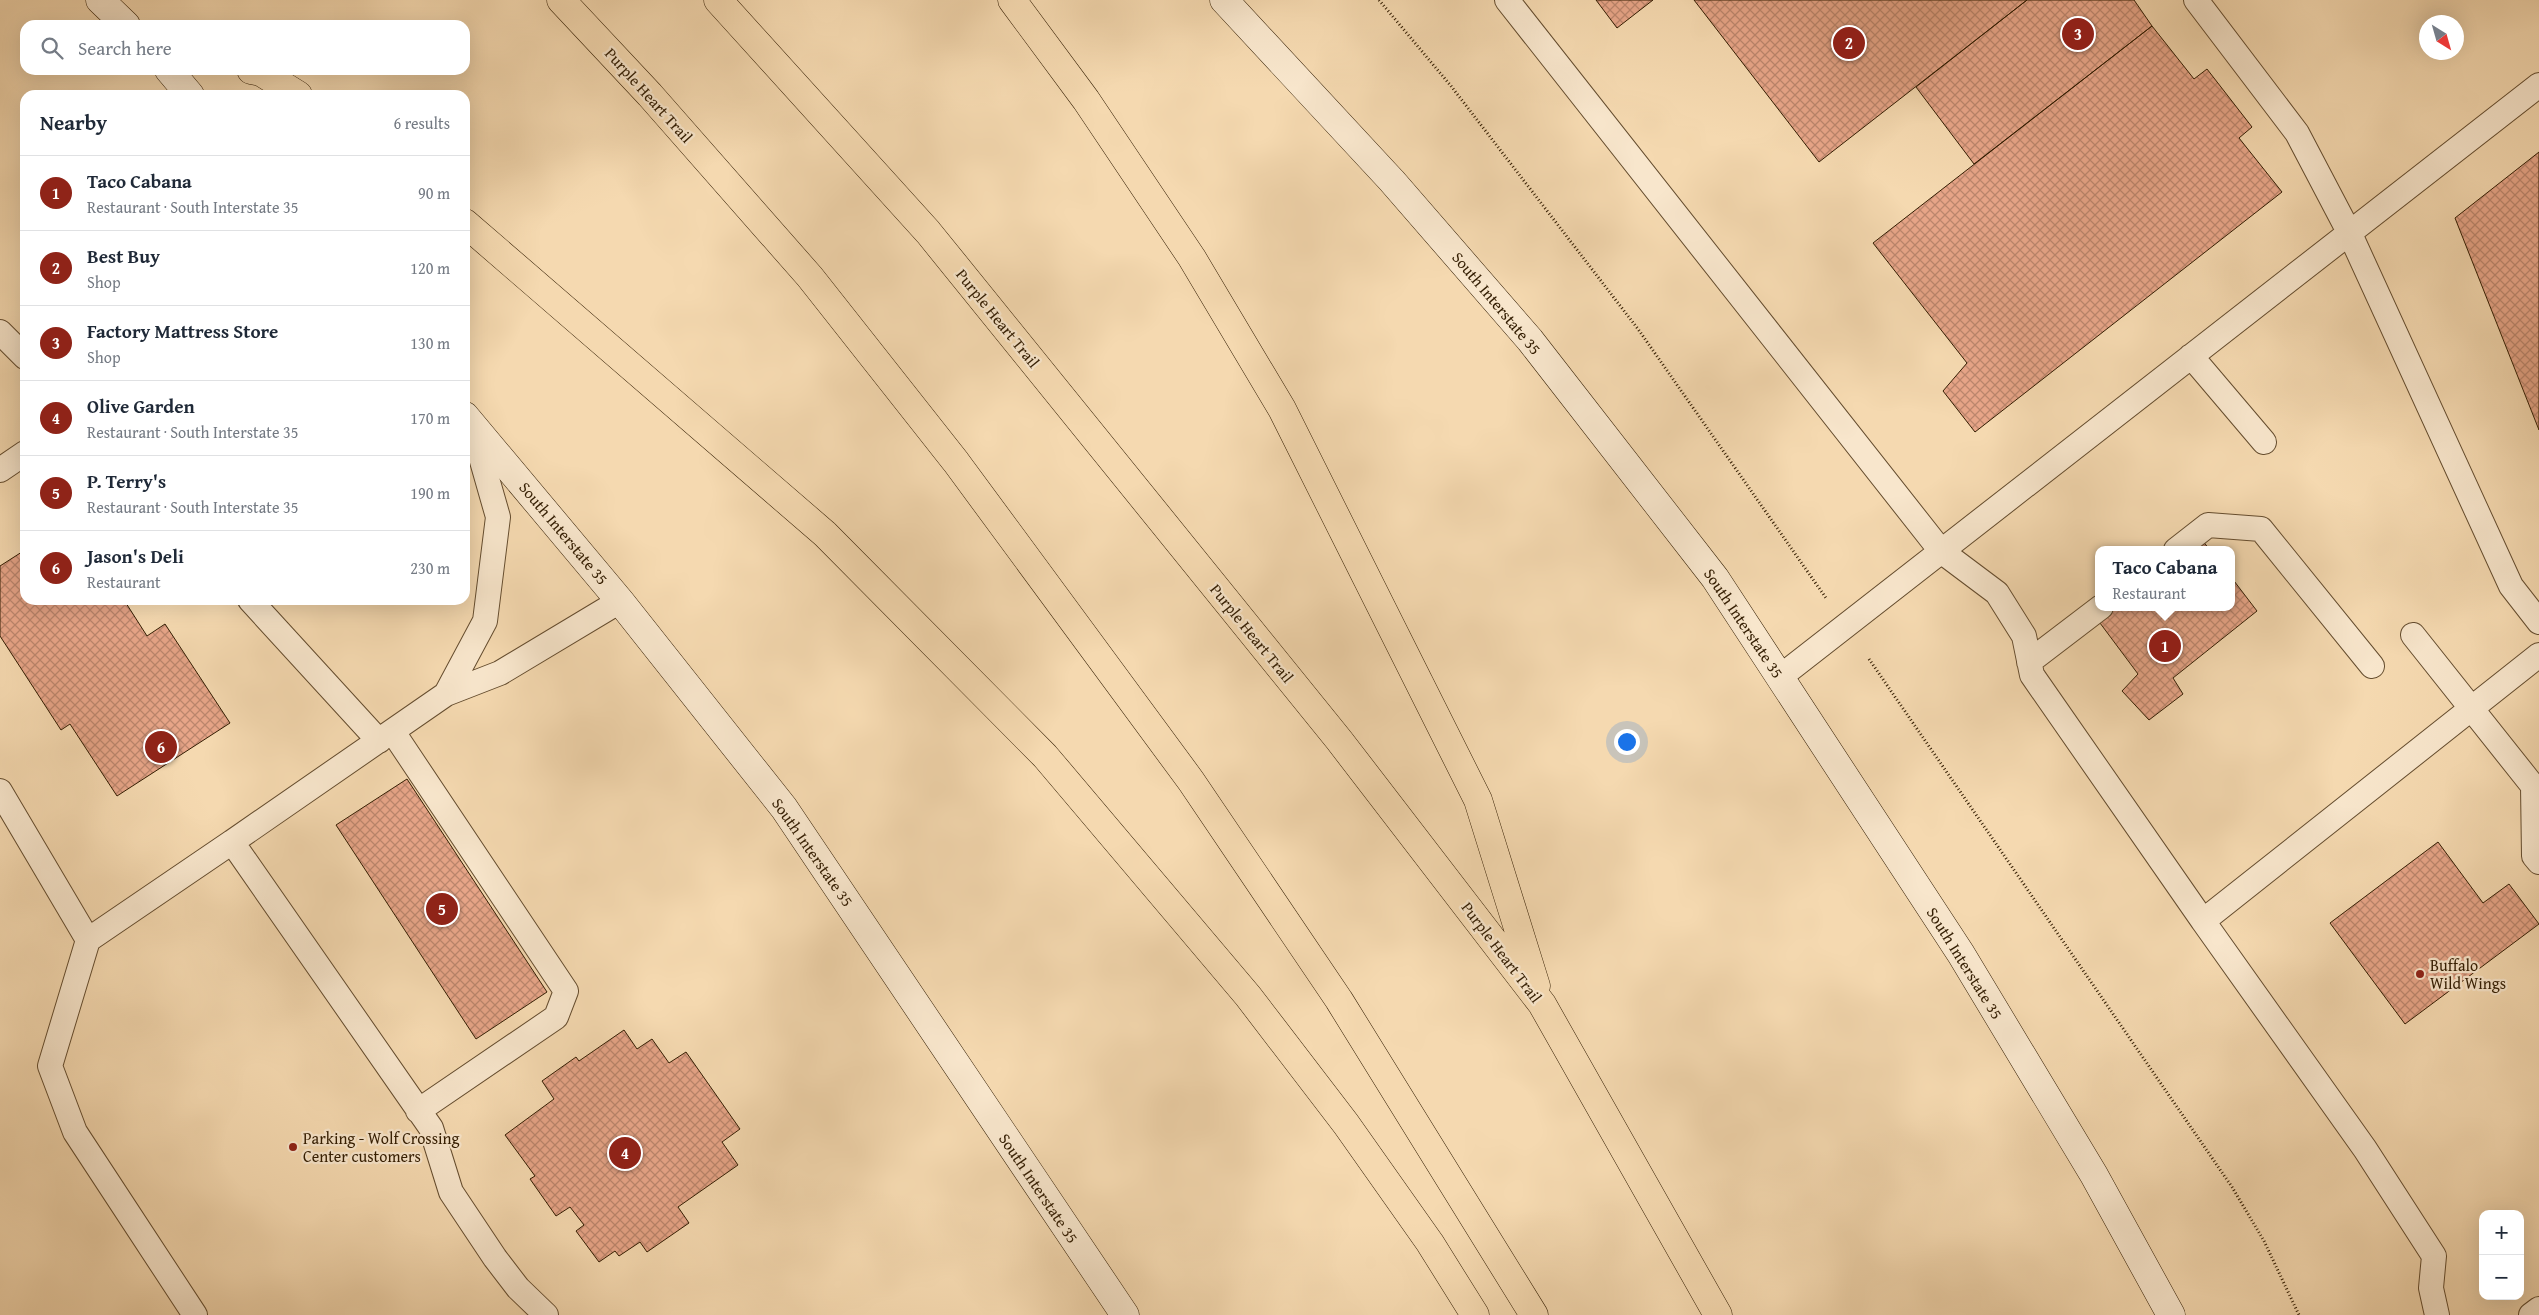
<!DOCTYPE html>
<html lang="en">
<head>
<meta charset="utf-8">
<style>
	:root { --surface:#fff; --page:#f2f2f3; --text:#1f2937; --muted:#747a83; --line:#e0e1e3; --accent:#8f2418 }
	body { margin:0; font-family:"Gentium Book Plus",serif; background:var(--page); color:var(--text) }
	.controls { position:absolute; right:15px; bottom:15px; display:grid; overflow:hidden; border-radius:10px; box-shadow:0 5px 20px #0002 }
	.controls button { width:45px; height:45px; display:grid; place-items:center; padding:0; border:0; border-bottom:1px solid var(--line); background:var(--surface); color:var(--text); font:25px sans-serif }
	.compass { position:absolute; left:2419px; top:15px; width:45px; height:45px; border-radius:50%; background:var(--surface); box-shadow:0 5px 20px #0002; rotate:143deg }
	.you { position:absolute; left:1626px; top:741px; width:18px; height:18px; margin:-12px; border:4px solid #fff; border-radius:50%; background:#1a73e8; box-shadow:0 0 0 8px #1a73e833 }
	.badge { display:grid; place-items:center; width:32px; height:32px; border-radius:50%; background:var(--accent); color:#fff; font-size:16px; font-weight:700 }
	.pin { position:absolute; translate:-50% -50%; border:2px solid #fff; box-shadow:0 1px 5px #0006 }
	.popup { position:absolute; left:2095px; top:546px; width:140px; height:65px; box-sizing:border-box; display:grid; place-content:center; border-radius:10px; background:var(--surface); filter:drop-shadow(0 1px 4px #0005); font-size:16px; white-space:nowrap; color:var(--muted) }
	.popup b { font-size:19px; color:var(--text) }
	.popup::after { content:''; position:absolute; left:50%; top:100%; margin-left:-10px; border:10px solid transparent; border-top-color:var(--surface) }
	.list { margin:0; padding:0; list-style:none }
	h2 { display:flex; justify-content:space-between; align-items:center; height:65px; margin:0; padding:0 20px; font-size:21px }
	h2 small { font-size:16px; font-weight:400; color:var(--muted) }
	.list li { display:grid; grid-template-columns:32px 1fr auto; gap:15px; align-items:center; box-sizing:border-box; height:75px; padding:0 20px; border-top:1px solid var(--line) }
	.list b { display:block; font-size:19px; white-space:nowrap }
	.list p { margin:0; font-size:16px; white-space:nowrap; color:var(--muted) }
	.list em { font-size:16px; font-style:normal; color:var(--muted) }
	.icon { flex:none; width:28px; height:28px; fill:none; stroke:currentColor; stroke-width:2; stroke-linecap:round; stroke-linejoin:round }
	.map { position:relative; flex:none; width:2539px; height:1315px; overflow:hidden }
	.search { position:absolute; background:var(--surface); box-shadow:0 5px 20px #0002; left:20px; top:20px; width:450px; height:55px; display:flex; align-items:center; gap:12px; box-sizing:border-box; padding:0 18px; border-radius:15px; color:var(--muted); font-size:19px }
	.panel { position:absolute; background:var(--surface); box-shadow:0 5px 20px #0002; left:20px; top:90px; width:450px; height:515px; border-radius:15px }
	.map>svg:first-child { display:block }
</style>
</head>
<body>
<div class="map">
<svg width="2539" height="1315" viewBox="0 0 2539 1315">
	<defs>
		<pattern id="building-cross-hatch" width="8" height="8" patternUnits="userSpaceOnUse" patternTransform="scale(1.25)"><rect width="8" height="8" fill="#e7a588"/><path d="M0 0l8 8M0 8l8-8" fill="none" stroke="#bc866d"/></pattern>
	</defs>
	<rect width="100%" height="100%" fill="#f5d9b0"/>
	<filter id="stains"><feTurbulence type="fractalNoise" baseFrequency=".004" numOctaves="4"/><feColorMatrix values="0 0 0 0 .2 0 0 0 0 .09 0 0 0 0 .02 0 0 0 .5 -.17"/></filter>
	<radialGradient id="worn" r=".72"><stop offset=".6" stop-color="#630" stop-opacity="0"/><stop offset="1" stop-color="#630" stop-opacity=".3"/></radialGradient>
	<path fill="url(#building-cross-hatch)" stroke="#331d02" d="M1596,0H1653L1617,28Z
		M1694,0H2027L1819,162Z
		M2027,0H2134L2152,26L1974,164L1916,87Z
		M2152,26L2194,79L2207,69L2252,127L2239,138L2282,192L1975,432L1943,391L1967,363L1873,243Z
		M2539,152V430L2455,218Z
		M2202,540L2210,550H2189Z
		M25,550V600H124L147,636L165,624L230,723L117,796L70,724L61,730L0,636V566Z
		M2231,577L2257,611L2173,678L2183,694L2149,720L2122,691L2138,674L2097,619L2113,607H2231Z
		M407,779L547,992L476,1039L336,825Z
		M2438,842L2483,903L2509,884L2539,924L2405,1024L2330,923Z
		M624,1030L637,1049L652,1039L669,1063L686,1052L740,1129L722,1142L738,1165L678,1207L689,1223L647,1252L640,1242L619,1256L615,1251L599,1262L576,1231L584,1225L570,1207L556,1216L530,1179L535,1176L505,1135L554,1099L542,1081L576,1057L579,1061Z"/>
	<g fill="none" stroke-linecap="round" stroke-linejoin="round">
		<g stroke="#644c2e" stroke-width="26">
			<path id="lane" d="M1507,0L1941,551L1997,593L2024,636L2032,675L2203,921
				M2196,0L2297,133L2350,234L2511,586L2539,622
				M0,332L25,357
				M2191,356L2264,442
				M0,470L25,453
				M2176,550L2208,525L2261,529L2372,666
				M250,600L379,741
				M2413,635L2533,786L2534,856L2539,862
				M2029,662L2101,607
				M1780,677L2539,85
				M446,694L485,621L498,517L472,426
				M393,732L566,991L556,1017L418,1111
				M0,791L88,940
				M232,842L446,694L500,673L620,601
				M195,1315L75,1132L50,1066L88,940L232,842L431,1128L451,1192L495,1258L518,1288L546,1315
				M2437,1315L2431,1288L2434,1256L2365,1149L2203,921L2539,655
				M2531,1315L2539,1309"/>
		</g>
		<g stroke="#331d02" stroke-width="29">
			<path id="secondary" d="M100,0L126,25
				M1224,0L1392,181L1530,340L1715,578L1961,954L2094,1175L2171,1315
				M169,70L190,95
				M465,416L620,601L784,808L1125,1315"/>
		</g>
		<g stroke="#331d02" stroke-width="29">
			<path id="highway" d="M561,0L650,95L810,277L956,462L1191,781L1339,1000L1534,1315
				M718,0L928,232L1339,740L1542,1004L1718,1315
				M1012,0L1086,100L1192,258L1282,409L1478,800L1536,986
				M251,70L261,72L298,95
				M465,223L825,534L1045,756L1248,996L1346,1124L1430,1243L1475,1315"/>
		</g>
		<path stroke="#331d02" stroke-width="3" stroke-dasharray="1 2.5" stroke-linecap="butt" d="M1379,0L1451,86L1638,329L1826,598
			M1869,659L2232,1187L2264,1241L2299,1315"/>
		<use href="#lane" stroke="#f8e6cc" stroke-width="24"/>
		<use href="#secondary" stroke="#f8e6cc" stroke-width="28"/>
		<use href="#highway" stroke="#f5d9b0" stroke-width="28"/>
	</g>
	<g fill="#8f2418" stroke="#f8e6cc" stroke-width="2">
		<circle cx="2420" cy="974" r="5"/>
		<circle cx="293" cy="1147" r="5"/>
	</g>
	<g text-anchor="middle" stroke-width="4.5" stroke-linejoin="round" paint-order="stroke">
		<g font-size="16" fill="#331d02" stroke="#f8e6cc">
			<text transform="translate(649 95) rotate(48)" y="6">Purple Heart Trail</text>
			<text transform="translate(1497 303) rotate(50)" y="6">South Interstate 35</text>
			<text transform="translate(998 318) rotate(51)" y="6">Purple Heart Trail</text>
			<text transform="translate(564 533) rotate(50)" y="6">South Interstate 35</text>
			<text transform="translate(1744 623) rotate(56)" y="6">South Interstate 35</text>
			<text transform="translate(1252 633) rotate(51)" y="6">Purple Heart Trail</text>
			<text transform="translate(813 852) rotate(55)" y="6">South Interstate 35</text>
			<text transform="translate(1502 952) rotate(53)" y="6">Purple Heart Trail</text>
			<text transform="translate(1965 963) rotate(58)" y="6">South Interstate 35</text>
			<text transform="translate(1039 1188) rotate(56)" y="6">South Interstate 35</text>
		</g>
		<g font-size="16" fill="#331d02" stroke="#f8e6cc" text-anchor="start">
			<text x="2430" y="971">Buffalo<tspan x="2430" dy="18">Wild Wings</tspan></text>
			<text x="303" y="1144">Parking - Wolf Crossing<tspan x="303" dy="18">Center customers</tspan></text>
		</g>
	</g>
	<rect width="100%" height="100%" filter="url(#stains)"/>
	<rect width="100%" height="100%" fill="url(#worn)"/>
</svg>
<div class="controls">
<button>+</button>
<button>−</button>
</div>
<svg class="compass" viewBox="-18 -18 36 36"><path d="M0-13l5 13h-10z" fill="#e53935"/><path d="M0 13l5-13h-10z" fill="#747a83"/></svg>
<div class="you"></div>
<div class="pin badge" style="left:2165px;top:646px">1</div>
<div class="popup"><b>Taco Cabana</b>Restaurant</div>
<div class="pin badge" style="left:1849px;top:43px">2</div>
<div class="pin badge" style="left:2078px;top:34px">3</div>
<div class="pin badge" style="left:625px;top:1153px">4</div>
<div class="pin badge" style="left:442px;top:909px">5</div>
<div class="pin badge" style="left:161px;top:747px">6</div>
<div class="search"><svg class="icon" aria-label="search" viewBox="0 0 24 24"><circle cx="10" cy="10" r="6"/><path d="M15 15l6 6"/></svg>Search here</div>
<section class="panel">
<h2>Nearby<small>6 results</small></h2>
<ul class="list">
<li><span class="badge">1</span><div><b>Taco Cabana</b><p>Restaurant · South Interstate 35</p></div><em>90 m</em></li>
<li><span class="badge">2</span><div><b>Best Buy</b><p>Shop</p></div><em>120 m</em></li>
<li><span class="badge">3</span><div><b>Factory Mattress Store</b><p>Shop</p></div><em>130 m</em></li>
<li><span class="badge">4</span><div><b>Olive Garden</b><p>Restaurant · South Interstate 35</p></div><em>170 m</em></li>
<li><span class="badge">5</span><div><b>P. Terry's</b><p>Restaurant · South Interstate 35</p></div><em>190 m</em></li>
<li><span class="badge">6</span><div><b>Jason's Deli</b><p>Restaurant</p></div><em>230 m</em></li>
</ul>
</section>
</div>
</body>
</html>
